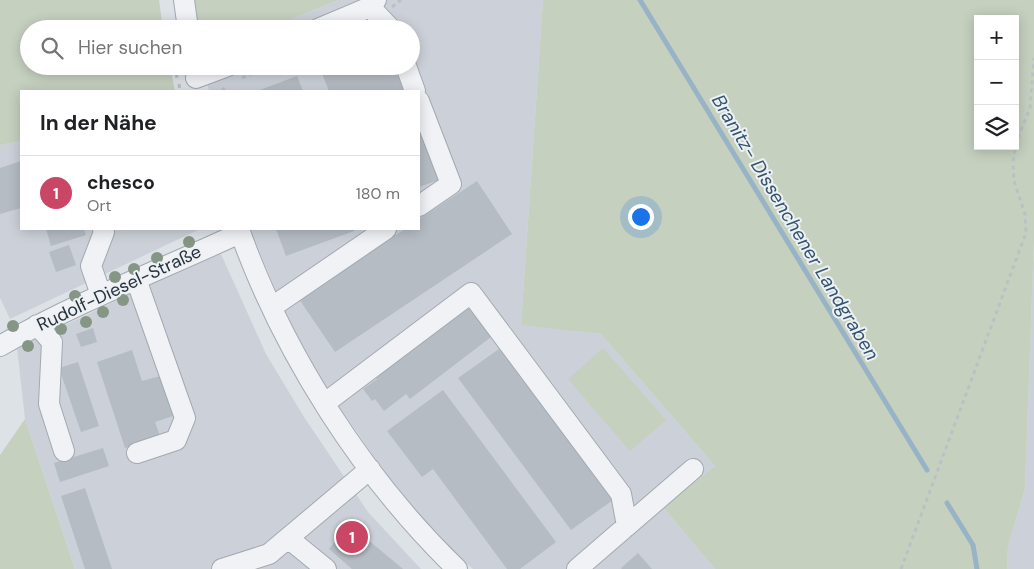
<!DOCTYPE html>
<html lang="de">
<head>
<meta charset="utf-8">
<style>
	:root { --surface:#fff; --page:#f6f6f6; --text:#202124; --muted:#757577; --line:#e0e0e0; --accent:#c94665 }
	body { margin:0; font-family:"DM Sans",sans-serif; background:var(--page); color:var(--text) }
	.controls { position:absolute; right:15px; top:15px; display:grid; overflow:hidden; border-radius:0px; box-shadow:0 2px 12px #0003 }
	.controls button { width:45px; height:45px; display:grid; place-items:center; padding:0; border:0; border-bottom:1px solid var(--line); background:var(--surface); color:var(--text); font:25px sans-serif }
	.you { position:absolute; left:640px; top:216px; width:18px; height:18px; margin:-12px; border:4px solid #fff; border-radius:50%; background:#1a73e8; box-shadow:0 0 0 8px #1a73e833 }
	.badge { display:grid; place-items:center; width:32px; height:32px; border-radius:50%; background:var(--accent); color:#fff; font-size:16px; font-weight:700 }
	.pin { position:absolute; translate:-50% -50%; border:2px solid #fff; box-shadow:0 1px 5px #0006 }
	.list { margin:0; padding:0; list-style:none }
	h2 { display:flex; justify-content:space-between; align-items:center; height:65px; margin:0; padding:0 20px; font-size:21px }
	h2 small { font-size:16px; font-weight:400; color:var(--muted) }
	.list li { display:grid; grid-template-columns:32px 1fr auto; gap:15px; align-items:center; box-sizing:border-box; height:75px; padding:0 20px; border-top:1px solid var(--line) }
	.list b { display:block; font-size:19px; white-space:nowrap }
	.list p { margin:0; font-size:16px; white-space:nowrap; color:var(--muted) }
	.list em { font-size:16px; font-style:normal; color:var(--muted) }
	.icon { flex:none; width:28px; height:28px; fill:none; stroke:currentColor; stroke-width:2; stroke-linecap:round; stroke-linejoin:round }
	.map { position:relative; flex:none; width:1034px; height:569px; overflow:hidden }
	.search { position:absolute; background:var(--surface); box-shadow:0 2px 12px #0003; left:20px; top:20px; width:400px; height:55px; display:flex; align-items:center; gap:12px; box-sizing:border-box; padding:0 18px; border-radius:28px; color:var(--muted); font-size:19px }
	.panel { position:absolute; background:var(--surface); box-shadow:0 2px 12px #0003; left:20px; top:90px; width:400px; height:140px; border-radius:0px }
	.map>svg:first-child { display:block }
</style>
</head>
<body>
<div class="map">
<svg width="1034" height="569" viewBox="0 0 1034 569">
	<rect width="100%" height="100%" fill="#dde2e7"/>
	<path fill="#ccd1d9" d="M338,0H543L521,324L601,334L715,466L663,507L715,569H473L450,549L402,497L313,369L281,303L250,229H419V91H209L203,66H411V29H267Z
		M21,141V229H200L10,319L0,298V145Z
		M1034,238V569H1007L1008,546L1025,489Z
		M221,254L266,354L304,417L368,512L421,569H75L25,419L17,348L208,257Z"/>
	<path fill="#c5d0bf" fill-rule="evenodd" d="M0,0H159L163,29H29V66H170L175,91H21V141L0,145Z
		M194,0H338L267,29H198Z
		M543,0H1034V238L1025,489L1008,546L1007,569H715L663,507L715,466L601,334L521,325ZM978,19H1015V146H978Z
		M603,348L666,420L630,451L568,379Z
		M25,419L75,569H0V455Z"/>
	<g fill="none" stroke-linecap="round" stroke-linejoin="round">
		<path stroke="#99b3c6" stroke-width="5" d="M640,0L927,470
			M947,503L973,545L977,569"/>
	</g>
	<path fill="#b5bcc3" d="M319,66H397L406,91H329Z
		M297,76L303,91H257Z
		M419,126L439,180L419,187Z
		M21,161V208L0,214V168Z
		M477,181L512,234L335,352L299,299L405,229H419V219Z
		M46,229H84L86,235L51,246Z
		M276,229H354V231L286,256Z
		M69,245L76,265L56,272L49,252Z
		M466,304L491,337L410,399L406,394L384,411L375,399L372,401L363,389L377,379L375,376Z
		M93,328L97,342L81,347L76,334Z
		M499,349L613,500L571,530L458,378Z
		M132,350L142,381L160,376L173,416L155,422L160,436L125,448L97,362Z
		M78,362L99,426L81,432L59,368Z
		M443,390L556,542L520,569H507L433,469L422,477L387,431Z
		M103,448L109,466L60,482L54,463Z
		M85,488L112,569H85L61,496Z
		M349,524L403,569H352L329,549Z
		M638,553L652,569H622L621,568Z"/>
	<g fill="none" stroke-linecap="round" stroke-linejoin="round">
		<g stroke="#a3a9b1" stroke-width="22">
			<path id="minor" d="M184,0L188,29
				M370,7L391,29
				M318,29L370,7L376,0
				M406,66L415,91
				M196,78L228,66
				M419,101L451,184L419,206
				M239,229C283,353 362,477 457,569
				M136,279L185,418L176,440L137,453
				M101,295L91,266L104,232L103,229
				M272,307L386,229
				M37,325L52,342L49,404L64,451
				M0,346C77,302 160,270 240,233
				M325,403L471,293L621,494L627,526
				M288,538L326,569
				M222,569L269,554L370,469
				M577,569L693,469"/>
		</g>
		<path stroke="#bcc0c5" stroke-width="3" stroke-dasharray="4 4" stroke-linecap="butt" d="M392,7L401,0
			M175,66L177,78
			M242,78L269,66
			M179,84L180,91
			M222,91L227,85
			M901,569L1026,233L1025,214L1014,181L1013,162L1016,143L1030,108L1034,58"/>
		<use href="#minor" stroke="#f0f2f5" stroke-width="20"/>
	</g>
	<g fill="#869685">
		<circle cx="189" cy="242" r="6"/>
		<circle cx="157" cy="258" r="6"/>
		<circle cx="134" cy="269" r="6"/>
		<circle cx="115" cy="277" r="6"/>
		<circle cx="75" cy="296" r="6"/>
		<circle cx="123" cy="300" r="6"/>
		<circle cx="103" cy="312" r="6"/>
		<circle cx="86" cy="322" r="6"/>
		<circle cx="13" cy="326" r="6"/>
		<circle cx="61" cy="329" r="6"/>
		<circle cx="28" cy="346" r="6"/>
	</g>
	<g text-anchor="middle" stroke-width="4" stroke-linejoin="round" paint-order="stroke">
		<g font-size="18" fill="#27313d" stroke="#edf1f4">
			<text transform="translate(119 288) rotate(-25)" y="6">Rudolf-Diesel-Straße</text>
		</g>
		<g font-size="19" font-style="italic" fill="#33536f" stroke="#edf1f4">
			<text transform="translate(796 227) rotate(59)" y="7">Branitz- Dissenchener Landgraben</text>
		</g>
	</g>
</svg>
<div class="controls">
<button>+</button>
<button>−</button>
<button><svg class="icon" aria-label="layers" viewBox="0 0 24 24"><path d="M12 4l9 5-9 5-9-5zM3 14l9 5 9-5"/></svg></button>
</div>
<div class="you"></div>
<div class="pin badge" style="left:352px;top:537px">1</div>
<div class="search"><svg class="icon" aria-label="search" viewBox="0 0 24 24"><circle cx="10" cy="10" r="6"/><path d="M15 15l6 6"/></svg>Hier suchen</div>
<section class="panel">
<h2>In der Nähe<small></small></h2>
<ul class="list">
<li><span class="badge">1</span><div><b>chesco</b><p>Ort</p></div><em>180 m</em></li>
</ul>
</section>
</div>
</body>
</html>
